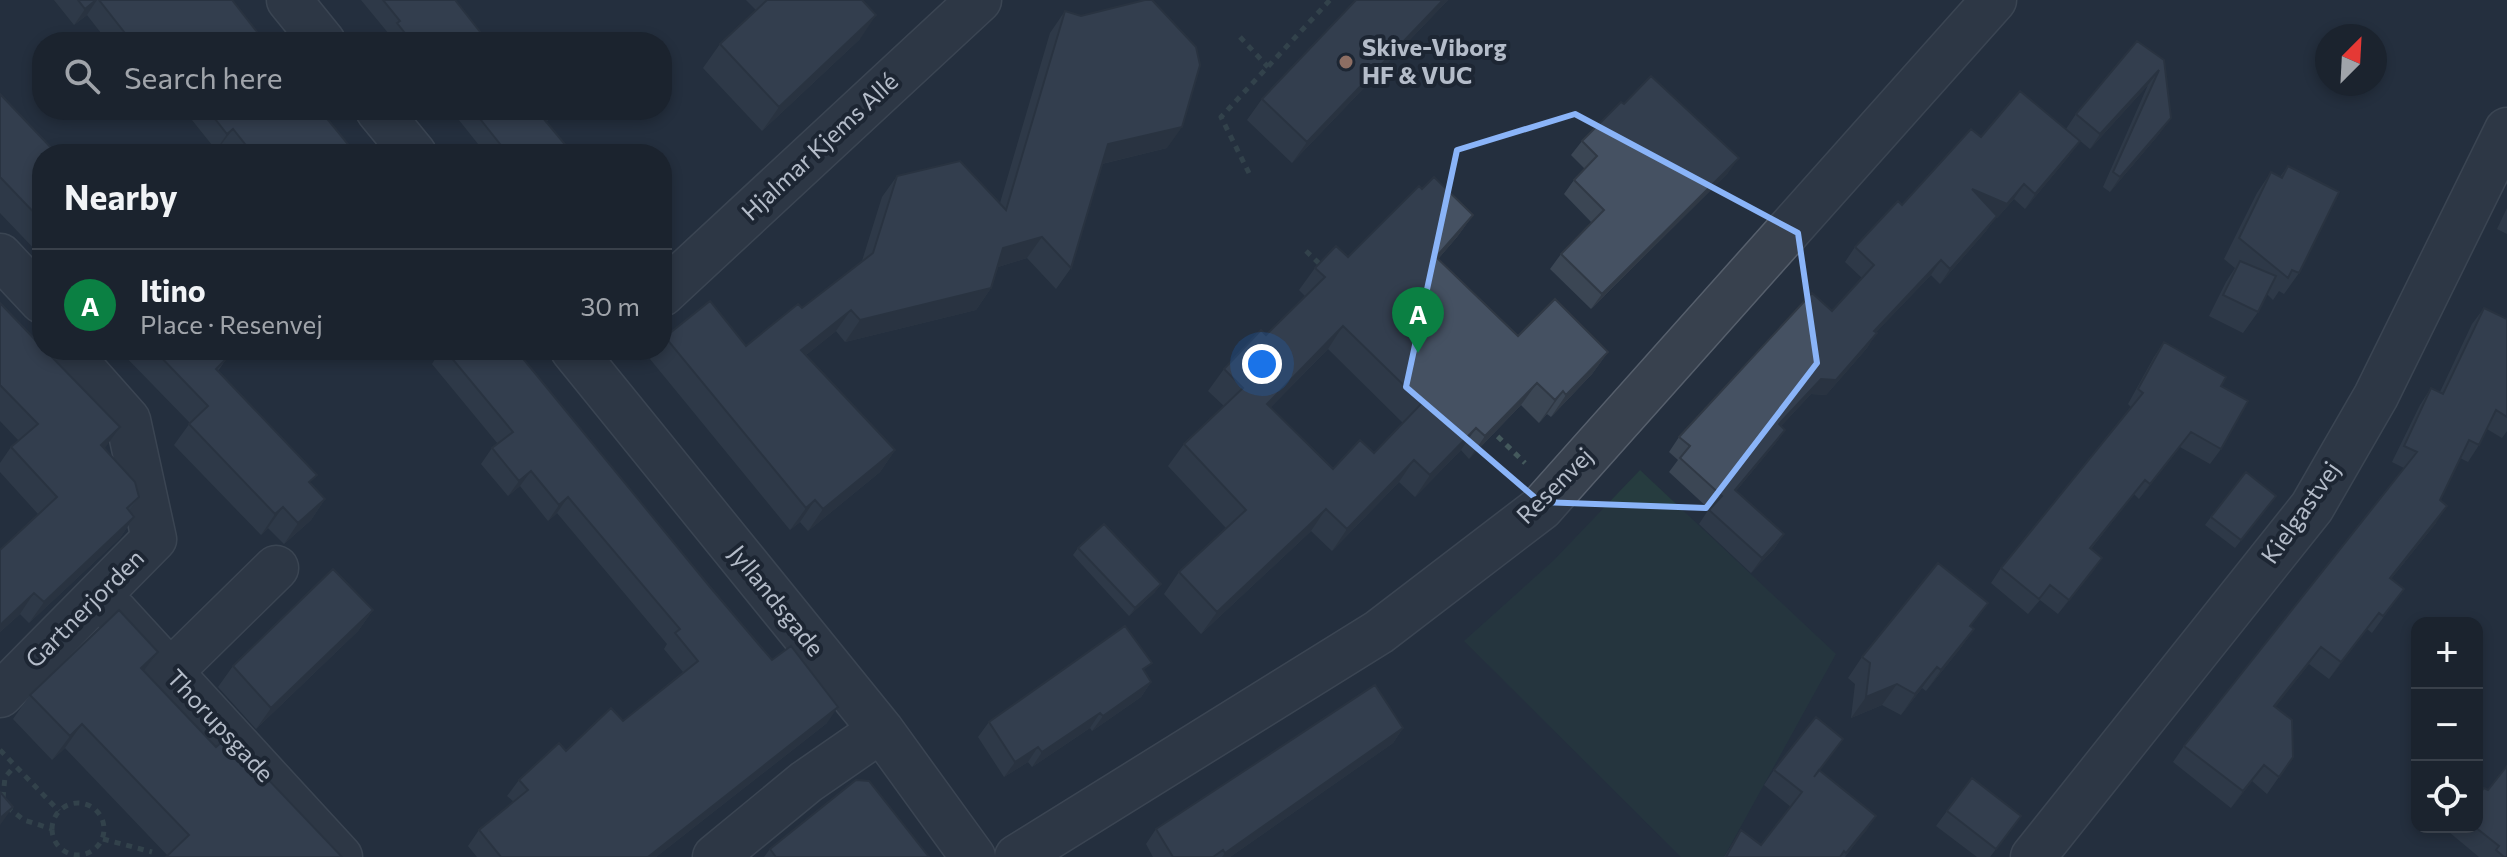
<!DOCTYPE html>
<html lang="en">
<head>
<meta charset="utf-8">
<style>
	:root { --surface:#1b232e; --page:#282f3a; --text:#f1f3f6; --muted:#a0a4aa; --line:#39404a; --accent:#0b8043 }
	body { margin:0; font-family:Commissioner,sans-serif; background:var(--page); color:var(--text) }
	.controls { position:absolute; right:24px; bottom:24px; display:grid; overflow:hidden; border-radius:16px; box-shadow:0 4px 12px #0003 }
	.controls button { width:72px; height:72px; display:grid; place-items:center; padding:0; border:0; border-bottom:2px solid var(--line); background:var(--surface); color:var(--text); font:40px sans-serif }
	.compass { position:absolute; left:2315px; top:24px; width:72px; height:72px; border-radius:50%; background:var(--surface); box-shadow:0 4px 12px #0003; rotate:24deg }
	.you { position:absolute; left:1262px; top:364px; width:28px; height:28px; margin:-20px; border:6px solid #fff; border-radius:50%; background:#1a73e8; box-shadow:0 0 0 12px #1a73e833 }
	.badge { display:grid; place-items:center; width:52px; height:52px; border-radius:50%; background:var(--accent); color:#fff; font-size:26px; font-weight:700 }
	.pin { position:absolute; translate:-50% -66px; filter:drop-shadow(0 2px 4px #0008) }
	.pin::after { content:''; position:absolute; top:42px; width:28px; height:24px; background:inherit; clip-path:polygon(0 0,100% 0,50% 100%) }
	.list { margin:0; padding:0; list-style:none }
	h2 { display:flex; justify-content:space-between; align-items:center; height:104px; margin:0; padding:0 32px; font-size:34px }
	h2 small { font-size:26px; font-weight:400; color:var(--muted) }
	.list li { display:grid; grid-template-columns:52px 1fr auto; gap:24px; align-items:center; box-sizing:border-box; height:112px; padding:0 32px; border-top:2px solid var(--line) }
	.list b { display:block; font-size:30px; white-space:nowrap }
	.list p { margin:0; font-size:26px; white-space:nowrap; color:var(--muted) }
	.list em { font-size:26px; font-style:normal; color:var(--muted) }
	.icon { flex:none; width:44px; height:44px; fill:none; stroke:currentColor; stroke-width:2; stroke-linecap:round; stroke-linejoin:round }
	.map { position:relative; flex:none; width:2507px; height:857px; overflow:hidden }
	.search { position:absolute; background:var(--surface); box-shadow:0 4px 12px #0003; left:32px; top:32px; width:640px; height:88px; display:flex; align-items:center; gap:20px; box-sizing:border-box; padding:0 28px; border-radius:32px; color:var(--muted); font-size:30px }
	.panel { position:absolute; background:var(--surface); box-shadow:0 4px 12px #0003; left:32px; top:144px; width:640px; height:216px; border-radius:32px }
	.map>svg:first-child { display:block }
</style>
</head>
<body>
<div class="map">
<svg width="2507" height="857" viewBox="0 0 2507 857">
	<rect width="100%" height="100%" fill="#242f3e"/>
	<path fill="#263c3f" d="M1640,470L1836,654L1724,857H1681L1464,641L1554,560Z"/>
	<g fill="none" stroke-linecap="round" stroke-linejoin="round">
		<g stroke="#565f6c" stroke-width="47">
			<path id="minor" d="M289,0L323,42
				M378,110L414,154
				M0,256L42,301
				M662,294L979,0
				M573,350L881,730L973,857
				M115,612L340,857
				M170,672L276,568
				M0,695L154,539L128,420L66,350
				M715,857L806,782L881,730
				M1017,857L1379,632L1541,508L1994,0
				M2033,857L2312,507L2376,396L2507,130"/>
		</g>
		<path stroke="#44595c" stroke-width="5" stroke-dasharray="6 6" stroke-linecap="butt" d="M1240,37L1268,67
			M1249,173L1221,117L1330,0
			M1306,251L1323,267
			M1489,428L1525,463
			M0,750L59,811
			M3,798L5,777L15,766
			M52 829a26 26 0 1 1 52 0a26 26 0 1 1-52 0Z
			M7,807L24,820L52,829
			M103,839L152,852"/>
		<use href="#minor" stroke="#38414e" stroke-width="44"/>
	</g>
	<path fill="#3b4654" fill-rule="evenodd" d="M54,0H232L265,42H108L87,15L74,25Z
		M361,0H455L488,42H390L386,37L389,34Z
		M746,0H862L860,39L762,131L703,68L720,44L756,10Z
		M1356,0H1448L1292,163L1247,120L1262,99Z
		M1065,11L1167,148L1102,164L1071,268L1056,289L1027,258L998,267L991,288L976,310L845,342L836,331L806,355L895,450L880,472L808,531L800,522L790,530L650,359L657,350H662V342L665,337L746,346L802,308L862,261L882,197L897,176L1000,203L1050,33Z
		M2164,60L2160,133L2110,192L2103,187L2148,85L2090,149L2066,129L2076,114Z
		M0,94L42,154V257L0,213Z
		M1624,104L1728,173L1591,309L1550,269L1561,254L1592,223L1564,194L1574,180L1585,169L1571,155L1582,141Z
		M184,110H320L356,154H229L221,145L216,150Z
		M451,110H560L546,122L573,154H486Z
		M1981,137L2069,156L2025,209L2014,199L1997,218H1995L1986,231L1940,284L1931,275L1876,332L1867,348L1826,395L1811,394L1781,426L1785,430L1775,444L1736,491L1784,534L1774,549L1751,573L1699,524L1709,509L1669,472L1678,460L1669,452L1679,437L1832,311L1862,278L1845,262L1855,247Z
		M2288,166L2299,273L2284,294L2279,291L2273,300L2267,294L2258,312L2243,333L2209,316L2226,282L2235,268L2224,259L2257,193L2271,172L2280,177Z
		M1422,189L1473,215L1457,237L1438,259L1518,336L1608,352L1592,374L1551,417L1547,414L1539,423L1521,405L1469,459L1461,450L1415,497L1399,482L1332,551L1311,531L1201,634L1164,594L1179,572L1226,528L1168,466L1184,444L1224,406L1208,391L1224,369L1266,335L1305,296L1299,290L1315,268L1348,257ZM1328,349L1403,423L1374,453L1333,469L1270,408Z
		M2507,208V234L2497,229Z
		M0,303L139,497L129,511L134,517L120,538L29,623L20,614L0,632V550L38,514L0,472V463L11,447L19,441L0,421Z
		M2484,308L2507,319V431L2502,438L2487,429L2479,445L2468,462L2460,458L2440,500L2436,523L2391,579L2404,589L2372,633L2367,629L2329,679L2309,664L2275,707L2293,757L2267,794L2252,781L2231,808L2173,762L2184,746L2404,468L2392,462L2420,405L2431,388L2440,392L2472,324Z
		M2164,342L2221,386V449L2210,464L2180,447L2139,499L2134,494L2091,549L2102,558L2058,614L2040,600L2028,614L1991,583L2001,568L2131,407L2128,404L2154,357Z
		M119,350H219L227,358L218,371L310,484L325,499L311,520L284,544L268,528L261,535L174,445L190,423Z
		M432,350H516L710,587L827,723L656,857H477L468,846L479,830L514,802L507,796L519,780L566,751L623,721L683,672L664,649L667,644L557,513L548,521L520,486L508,496L481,464L492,448L498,444L432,364L437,356Z
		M2276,496L2235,548L2205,525L2211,517Z
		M1078,548L1155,592L1129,616L1073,555Z
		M373,610L358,631L256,729L218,687L233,666Z
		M1971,627L1974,629L1959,650L1926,691L1922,688L1901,715L1882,705L1851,718L1855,684L1848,678L1862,657Z
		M158,652L144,671L216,747L238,756L342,857L168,856L65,748L52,760L13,719L30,695Z
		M1145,673L1151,682L1141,697L1092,731L1090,728L1032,767L1028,762L1004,777L978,737L989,722Z
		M1403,728L1393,743L1230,857H1153L1146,844L1156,829Z
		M1774,770L1820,771L1876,816L1845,857H1724L1741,830L1761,845L1791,807L1764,785Z
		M2488,790L2507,857H2479L2449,832L2453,827H2477Z
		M1947,811L2010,831L1990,857H1977L1936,826Z
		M770,849L929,857H764Z"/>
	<path fill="#303945" d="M97,0L87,15L74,25L85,9Z
		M1443,0H1448L1292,163L1307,142Z
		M876,15L860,39L762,131L779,107Z
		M2159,70L2148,85L2090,149L2100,134Z
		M552,110H560L532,132L543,118Z
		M2171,118L2160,133L2110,192L2120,177Z
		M1182,127L1167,148L1093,166L1108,144Z
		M233,129L221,145L216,150L227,134Z
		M2080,141L2069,156L2025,209L2035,194Z
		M1739,158L1728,173L1591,309L1602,294Z
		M2024,184L2014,199L1997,218H1995L1986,231L1940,284L1950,269L1972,189Z
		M1473,215L1457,237L1421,279L1436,257Z
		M1042,237L1027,258L988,270L1003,248Z
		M1941,260L1931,275L1864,345L1874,331Z
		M991,288L976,310L845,342L860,320Z
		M851,310L836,331L786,371L801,350Z
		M1343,326L1328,349L1251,427L1267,404Z
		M1877,333L1867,348L1826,395L1811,394L1769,439L1779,424L1821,379Z
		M1608,352L1592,374L1551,417L1566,395Z
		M1537,383L1521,405L1469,459L1485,436Z
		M1563,391L1547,414L1539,423L1555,400Z
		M120,427L105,448L86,466L101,445Z
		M1476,428L1461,450L1415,497L1430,475Z
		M1785,430L1775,444L1724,505L1735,490Z
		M2191,432L2180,447L2139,499L2150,484Z
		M895,450L880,472L808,531L823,509Z
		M1414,460L1399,482L1332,551L1347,529Z
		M531,471L520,486L508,496L519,481Z
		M2145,480L2134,494L2079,563L2090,548Z
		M568,497L557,513L548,521L559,505Z
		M325,499L311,520L284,544L298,523Z
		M815,500L800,522L790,530L806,508Z
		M2447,506L2436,523L2378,595L2390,578Z
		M283,507L268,528L261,535L275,514Z
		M1326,509L1311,531L1201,634L1217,612Z
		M134,517L120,538L29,623L44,602Z
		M1784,534L1774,549L1751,573L1762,558Z
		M2102,558L2092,573L2058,614Z
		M1161,584L1155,592L1129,616L1135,608Z
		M34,593L20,614L0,632V625Z
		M373,610L358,631L256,729L271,708Z
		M2379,613L2367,629L2329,679L2341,662Z
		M1974,629L1959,650L1926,691L1941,670Z
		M2321,647L2309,664L2263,723L2274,706Z
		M158,652L140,676L141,668Z
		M1937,667L1922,688L1901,715L1915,694Z
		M1151,682L1141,697L1092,731L1103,716Z
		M1897,684L1882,705L1851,718L1866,697Z
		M838,707L827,723L656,857H648Z
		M1100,713L1090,728L1032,767L1042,752Z
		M82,724L65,748L52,760L70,736Z
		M1403,728L1393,743L1230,857H1222L1225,853Z
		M1038,747L1028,762L1004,777L1015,762Z
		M2264,765L2252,781L2231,808L2243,791Z
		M13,807L0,825V818Z
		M1876,816L1866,831L1844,857Z"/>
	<path fill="#455162" stroke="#303945" stroke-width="2" fill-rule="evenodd" d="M78,0H96L85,9Z
		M99,0H232L265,42H132Z
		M383,0H455L488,42H412L397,23L400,21Z
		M767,0H862L876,15L779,107L720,44Z
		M1145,0H1152L1196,47L1200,65L1182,127L1108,144L1071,268L1042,237L1003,248L991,288L860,320L851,310L801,350L895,450L823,509L815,500L806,508L665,337L710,301L746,346L798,304L802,308L873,253L897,176L960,161L1006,210L1065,11L1081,16Z
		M1356,0H1443L1307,142L1262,99Z
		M2137,41L2164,60L2171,118L2120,177L2113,172L2159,70L2100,134L2076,114Z
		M1651,76L1739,158L1602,294L1561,254L1604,210L1574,180L1597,156L1582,141L1621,102L1624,104Z
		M2020,91L2080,141L2035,194L2024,184L2007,204L1972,189L1997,216L1950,269L1941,260L1874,331L1877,333L1836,380L1821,379L1779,424L1785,430L1735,490L1784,534L1762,558L1709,510L1722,496L1680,458L1690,446L1679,437L1812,293L1832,311L1874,265L1855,247L1898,201L1902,205L1971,129L1981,137Z
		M0,94L57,154H42V221L0,177Z
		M208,110H320L356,154H253L233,129L227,134Z
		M473,110H552L543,118L573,154H508Z
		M2288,166L2339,192L2299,273L2292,270L2288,278L2239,238L2271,172L2282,178Z
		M1434,177L1473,215L1436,257L1518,336L1555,299L1608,352L1566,395L1563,391L1555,400L1537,383L1485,436L1476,428L1430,475L1414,460L1347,529L1326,509L1217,612L1179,572L1246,510L1184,444L1243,388L1224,369L1261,330L1266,335L1325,277L1315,268L1336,246L1348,257L1419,186L1422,189ZM1343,326L1422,403L1374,453L1360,440L1333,469L1267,404Z
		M2240,261L2276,276L2258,312L2223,295Z
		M0,303L42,347V350H45L120,427L101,445L135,482L139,497L127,508L134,517L44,602L34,593L0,625V550L57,497L11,447L38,424L0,385Z
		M2484,308L2507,319V417L2496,410L2479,445L2469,440L2440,500L2447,506L2390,578L2404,589L2383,616L2379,613L2341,662L2321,647L2274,706L2292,720L2293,757L2279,777L2264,765L2243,791L2184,746L2417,452L2404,446L2431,388L2443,394Z
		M2164,342L2226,377L2221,386L2248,401L2221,449L2191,432L2150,484L2145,480L2090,548L2102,558L2069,600L2050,585L2039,599L2001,568L2143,393L2138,389Z
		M154,350H219L227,358L216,369L317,475L309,482L325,499L298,523L283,507L275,514L189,424L208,406Z
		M445,350H516L710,587L772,660L791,646L838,707L648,857H501L479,830L528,790L519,780L559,743L566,751L611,708L623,721L698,661L675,633L680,629L568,497L559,505L531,471L519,481L492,448L513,432Z
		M2246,472L2276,496L2241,540L2211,517Z
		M1104,524L1161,584L1135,608L1078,548Z
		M1938,563L1988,603L1970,626L1974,629L1941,670L1937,667L1915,694L1897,684L1866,697L1870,663L1862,657Z
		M333,569L373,610L271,708L233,666Z
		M119,610L158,652L141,668L216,747L223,741L238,756L242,752L342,857H166L189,835L82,724L70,736L30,695Z
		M1125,626L1152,663L1143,669L1151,682L1103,716L1100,713L1042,752L1038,747L1015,762L989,722Z
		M1375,685L1403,728L1225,853L1223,850L1213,857H1173L1156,829Z
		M1816,717L1843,739L1814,777L1819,770L1876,816L1846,853L1844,851L1840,857H1726L1741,830L1761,845L1802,792L1774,770Z
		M2507,766V857H2504L2496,850L2499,846L2475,827H2477V796L2484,788L2488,790Z
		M1972,778L2021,816L1996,849L1947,811Z
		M856,780L869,781L929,857H776L770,849Z
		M0,792L13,807L0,818Z"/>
	<path d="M0 0H2507V857H0ZM1575,114L1798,233L1817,363L1706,508L1540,502L1406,387L1457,150Z" fill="#242f3e" fill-opacity=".55" fill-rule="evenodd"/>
	<path fill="none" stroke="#8ab4f8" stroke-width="6" stroke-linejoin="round" d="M1575,114L1798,233L1817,363L1706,508L1540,502L1406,387L1457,150Z"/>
	<circle fill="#8d6e63" stroke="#1d2633" stroke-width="3" cx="1346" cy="62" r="8"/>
	<g text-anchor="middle" stroke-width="8" stroke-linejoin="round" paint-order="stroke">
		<g font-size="24" font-weight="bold" fill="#b4bcc9" stroke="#1d2633" text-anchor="start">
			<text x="1362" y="56">Skive-Viborg<tspan x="1362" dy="28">HF &amp; VUC</tspan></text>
		</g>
		<g font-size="24" fill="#b4bcc9" stroke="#1d2633">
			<text transform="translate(820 147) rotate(-43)" y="8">Hjalmar Kjems Allé</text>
			<text transform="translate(1555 486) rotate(-45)" y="8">Resenvej</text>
			<text transform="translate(2301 513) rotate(-55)" y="8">Kielgastvej</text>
			<text transform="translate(776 601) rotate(51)" y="8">Jyllandsgade</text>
			<text transform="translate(85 609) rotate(-45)" y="8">Gartnerjorden</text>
			<text transform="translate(220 726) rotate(47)" y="8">Thorupsgade</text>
		</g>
	</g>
</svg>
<div class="controls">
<button>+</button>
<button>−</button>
<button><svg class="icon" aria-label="locate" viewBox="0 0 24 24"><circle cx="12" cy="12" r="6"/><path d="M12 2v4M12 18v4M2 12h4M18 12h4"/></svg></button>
</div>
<svg class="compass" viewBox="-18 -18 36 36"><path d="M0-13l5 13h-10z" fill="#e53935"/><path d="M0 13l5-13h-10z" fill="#a0a4aa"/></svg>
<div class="you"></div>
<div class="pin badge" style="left:1418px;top:353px">A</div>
<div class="search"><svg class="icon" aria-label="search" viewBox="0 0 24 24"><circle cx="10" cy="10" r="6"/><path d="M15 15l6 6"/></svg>Search here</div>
<section class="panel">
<h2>Nearby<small></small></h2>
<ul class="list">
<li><span class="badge">A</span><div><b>Itino</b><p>Place · Resenvej</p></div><em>30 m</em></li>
</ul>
</section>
</div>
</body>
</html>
